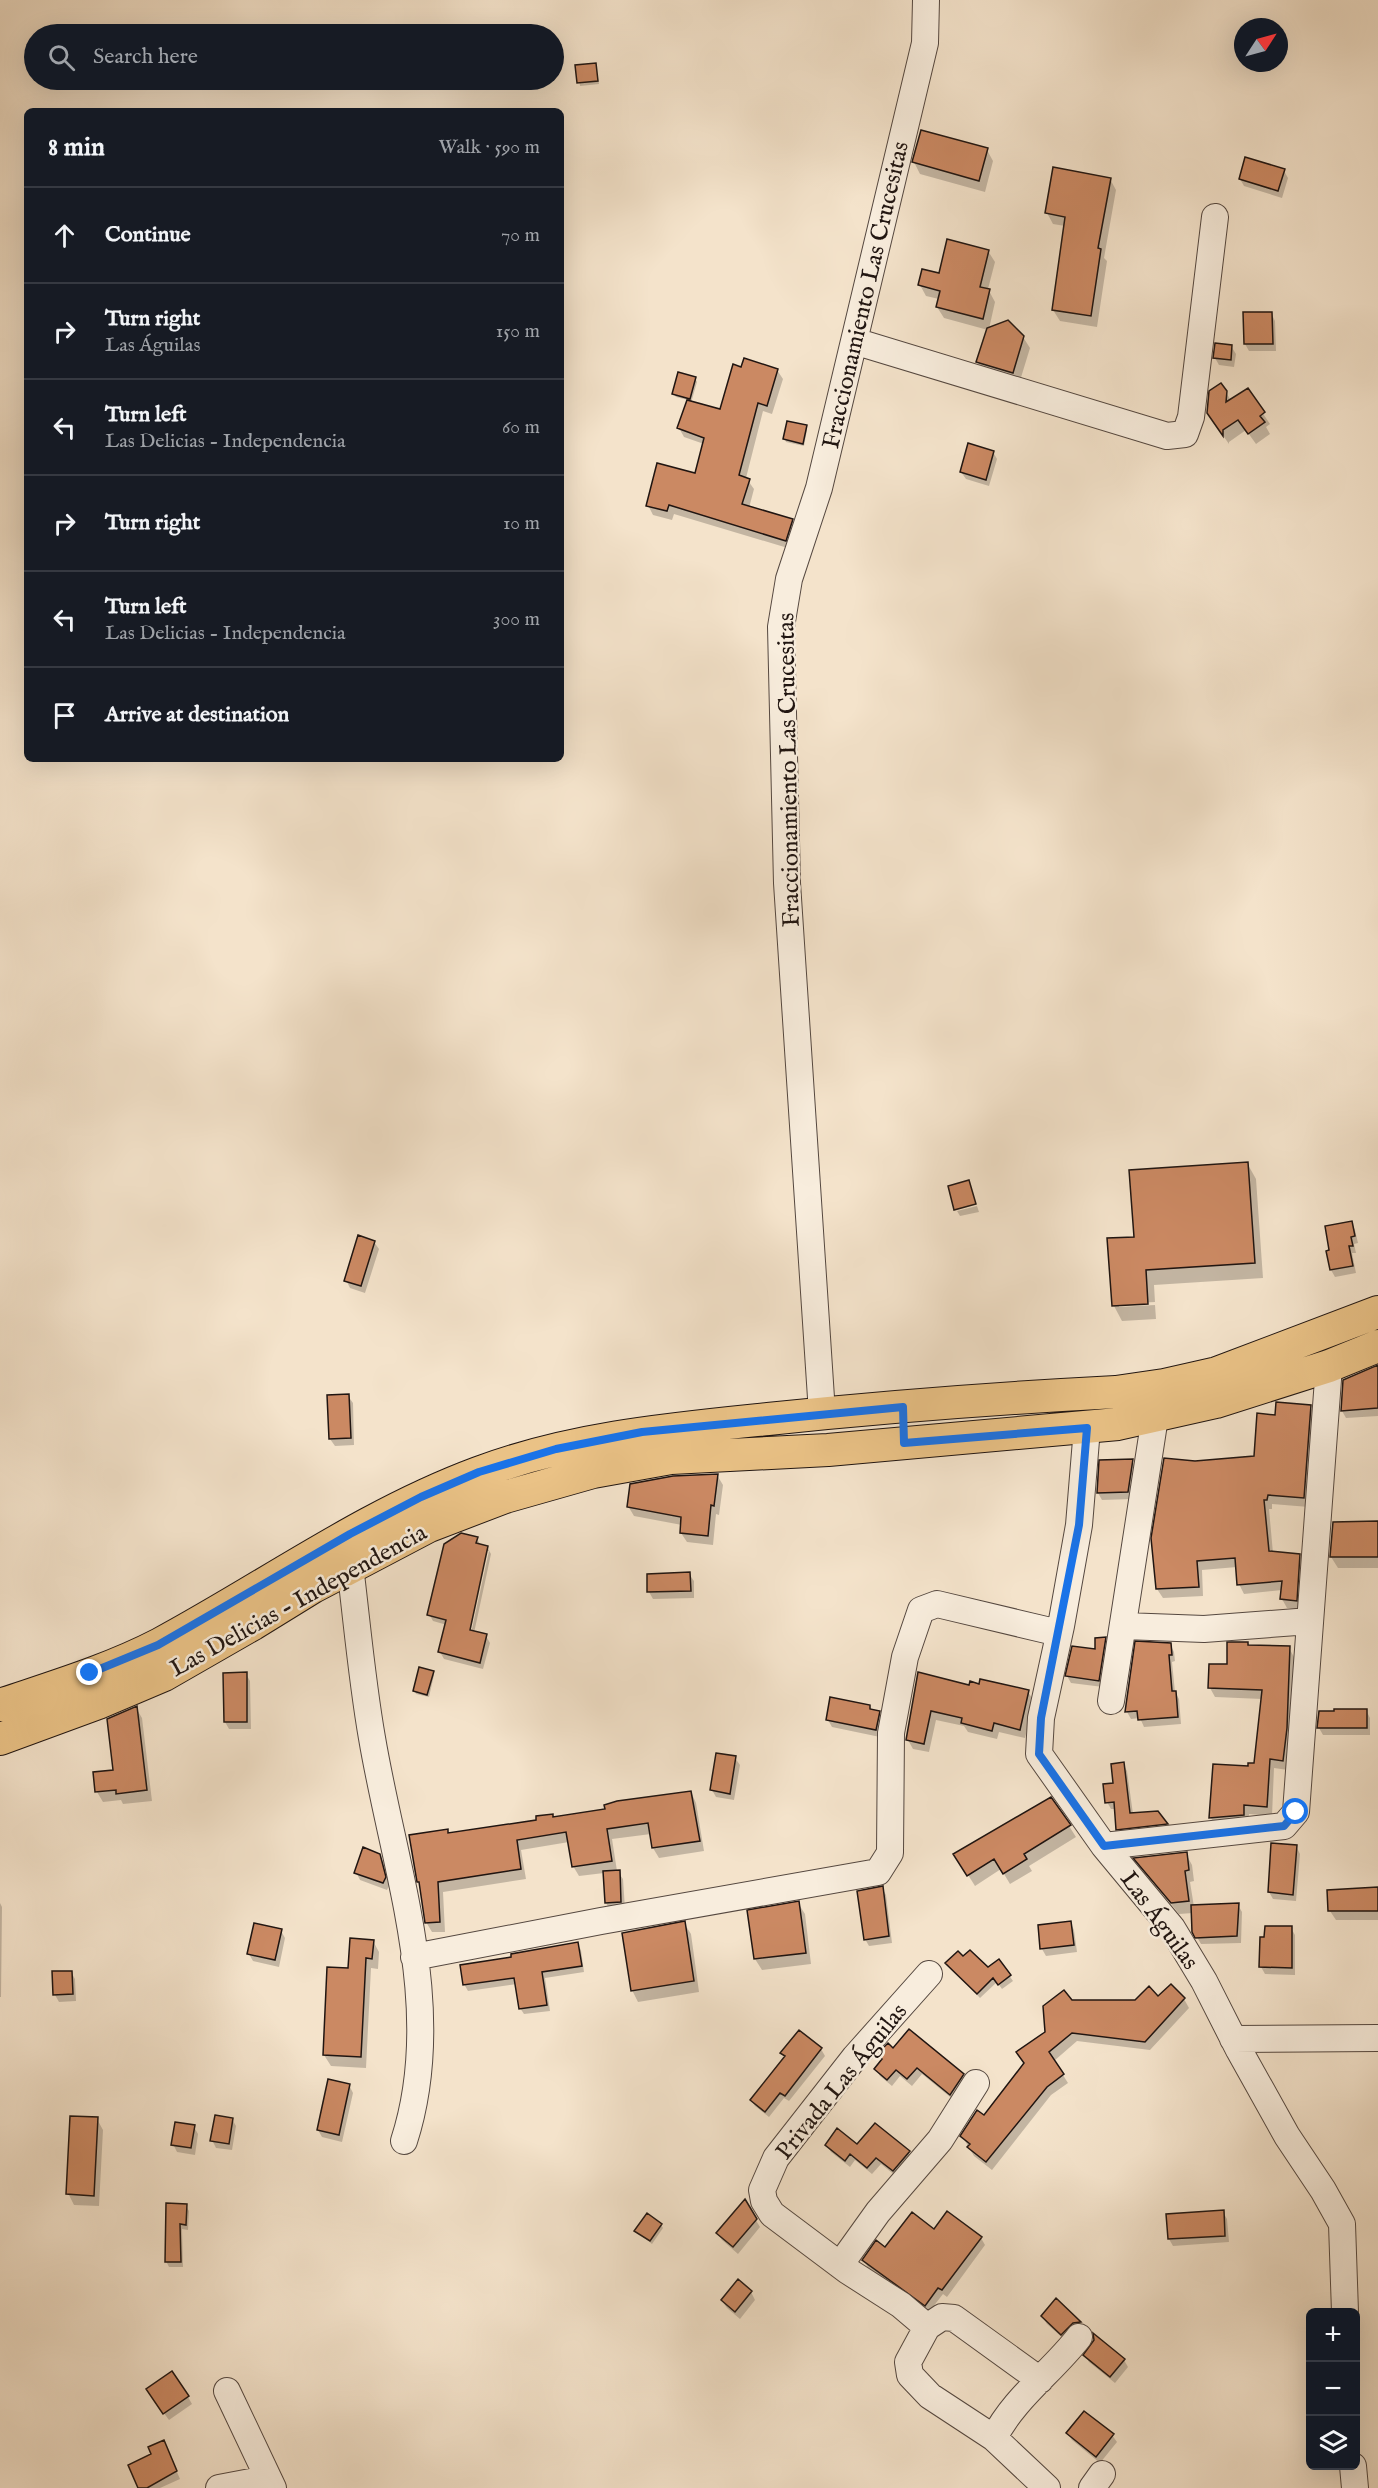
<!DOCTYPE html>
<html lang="en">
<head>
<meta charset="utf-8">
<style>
	:root { --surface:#171b24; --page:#20242c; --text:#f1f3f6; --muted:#9ea1a6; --line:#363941 }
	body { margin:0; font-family:"IM FELL English",serif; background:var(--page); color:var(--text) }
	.controls { position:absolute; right:18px; bottom:18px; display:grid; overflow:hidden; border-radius:9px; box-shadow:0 6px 24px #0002 }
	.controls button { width:54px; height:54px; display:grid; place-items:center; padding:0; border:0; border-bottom:2px solid var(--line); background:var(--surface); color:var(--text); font:30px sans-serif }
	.compass { position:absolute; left:1234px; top:18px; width:54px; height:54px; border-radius:50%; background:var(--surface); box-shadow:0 6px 24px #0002; rotate:54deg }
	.stop { position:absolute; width:18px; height:18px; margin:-14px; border:4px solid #1a73e8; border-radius:50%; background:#fff }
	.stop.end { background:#1a73e8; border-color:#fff; box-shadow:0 2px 6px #0008 }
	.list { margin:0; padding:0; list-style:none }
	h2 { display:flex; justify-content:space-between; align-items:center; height:78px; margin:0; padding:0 24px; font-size:26px }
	h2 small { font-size:20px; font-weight:400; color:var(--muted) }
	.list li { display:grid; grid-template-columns:39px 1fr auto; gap:18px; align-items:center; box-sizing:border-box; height:96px; padding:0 24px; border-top:2px solid var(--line) }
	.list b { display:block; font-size:22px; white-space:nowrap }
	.list p { margin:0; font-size:20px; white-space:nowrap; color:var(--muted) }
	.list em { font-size:20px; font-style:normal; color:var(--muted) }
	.icon { flex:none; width:33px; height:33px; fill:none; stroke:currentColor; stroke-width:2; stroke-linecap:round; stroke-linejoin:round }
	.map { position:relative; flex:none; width:1378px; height:2488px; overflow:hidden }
	.search { position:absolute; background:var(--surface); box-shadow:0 6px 24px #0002; left:24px; top:24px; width:540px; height:66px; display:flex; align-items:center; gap:15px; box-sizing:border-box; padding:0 21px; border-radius:33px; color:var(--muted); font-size:22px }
	.panel { position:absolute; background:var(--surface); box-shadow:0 6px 24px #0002; left:24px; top:108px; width:540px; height:654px; border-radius:9px }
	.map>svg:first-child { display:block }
</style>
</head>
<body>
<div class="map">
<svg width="1378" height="2488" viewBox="0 0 1378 2488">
	<rect width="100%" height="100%" fill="#f4e3cb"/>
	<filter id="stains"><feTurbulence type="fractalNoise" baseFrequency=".00333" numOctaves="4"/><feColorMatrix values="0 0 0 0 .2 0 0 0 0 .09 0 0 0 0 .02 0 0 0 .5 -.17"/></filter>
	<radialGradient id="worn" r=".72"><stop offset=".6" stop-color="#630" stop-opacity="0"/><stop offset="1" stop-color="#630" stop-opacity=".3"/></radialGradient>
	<path fill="#0003" fill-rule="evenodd" d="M595,64L599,84L580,86L577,66Z
		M987,150L993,161L985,192L920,174L914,162Z
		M1284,171L1288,178L1282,198L1244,186L1240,179Z
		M1110,179L1116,190L1104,258L1107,261L1097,327L1060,321L1053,310L1065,226L1053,224L1047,213Z
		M988,251L995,262L988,289L995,302L989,329L1023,337L1030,348L1019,384L984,374L978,362L988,330L944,318L937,307L939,299L926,296L920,285Z
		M1271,313L1275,321L1276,351H1249L1245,344Z
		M1231,346L1236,354L1234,367L1219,365L1215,358Z
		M742,369L777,370L783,379L772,414L763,411L746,478L754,489L749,508L792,520L797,529L791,549L674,514L672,520L653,515L648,505L696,475L704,444L684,437L679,428L688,400L676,397L674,394L695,378L697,382L691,403L721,411Z
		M1247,390L1270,424L1266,427L1270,434L1256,444L1246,430L1229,442V444L1215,424L1226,392L1231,401Z
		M806,427L807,430L804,446L786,442L785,439Z
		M993,452L997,459L989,486L966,479L961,472Z
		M1247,1163L1256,1179L1263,1278L1154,1285L1155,1302L1119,1304V1307L1155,1305L1156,1319L1122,1321L1114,1306L1109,1240L1136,1238Z
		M977,1206L979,1212L960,1216L957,1211Z
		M1351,1223L1355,1230L1358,1243L1354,1244L1356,1253H1352L1356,1273L1335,1277L1331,1270Z
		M374,1242L379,1249L365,1293L350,1288L346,1280Z
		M1378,1367V1416L1346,1418L1342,1411Z
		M348,1396L353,1403L354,1445L335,1446L330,1439Z
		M1310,1407L1316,1416L1309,1507L1272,1504V1509H1269L1273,1553L1299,1555L1305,1564L1301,1609L1287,1608L1282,1599V1590L1244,1594L1239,1584L1237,1567L1202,1570L1203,1596L1163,1598L1157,1589L1195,1462L1255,1457L1277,1416Z
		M1132,1461L1137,1468L1132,1499L1102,1500L1098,1493Z
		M717,1475L723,1485L719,1515L716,1514L713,1545L687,1542L681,1533L682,1525L634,1516L628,1506Z
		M1378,1523V1568H1338L1331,1557Z
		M477,1539L481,1546L487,1547L491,1554L474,1633L486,1636L490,1643L483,1669L444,1659L440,1652L447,1625L433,1621L429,1614ZM486,1551H489L470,1638L467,1637Z
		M689,1574L694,1581V1598L653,1599L649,1592Z
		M1105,1638L1109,1645L1103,1687L1071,1683L1067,1676L1096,1651Z
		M1137,1643L1170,1644L1174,1652L1175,1661L1172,1662L1175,1692L1179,1699L1181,1724L1144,1727L1140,1718L1131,1719L1127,1712Z
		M1248,1643L1250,1646L1289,1648L1294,1657L1293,1721L1288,1770L1274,1768L1272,1816L1249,1814L1248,1824L1216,1827L1211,1818L1249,1768L1255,1765L1262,1699L1215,1697L1210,1688Z
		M433,1672L434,1675L429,1697L416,1694L415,1691Z
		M246,1674L250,1681L251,1729H229L225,1722Z
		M919,1674L970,1686L1028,1692L1034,1701L1025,1738L999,1732L997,1739L968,1732L964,1726L936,1720L929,1752L913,1749L908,1740Z
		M869,1706L872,1711L879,1712L883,1720L880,1737L832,1727L828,1720Z
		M136,1708L142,1718L152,1801L123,1804L121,1800L103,1802L97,1792L115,1771Z
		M1366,1710L1370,1718V1735H1323L1319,1728Z
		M735,1758L740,1765L734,1800L716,1797L712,1790Z
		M1123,1764L1127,1771L1133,1814L1158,1813L1171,1831L1122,1836L1118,1829L1116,1809H1111L1107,1802Z
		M691,1792L696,1803L704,1851L659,1858L653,1848L651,1834L612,1839L617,1871L623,1879L625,1909L610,1910L606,1903L604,1873L579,1876L573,1866L569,1842L521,1850L526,1879L443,1892L445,1932H432L426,1922L422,1887L419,1882L447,1831L449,1834L554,1818Z
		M1004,1824L1005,1827L1069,1826L1076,1837L1029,1866L1032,1871L1010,1884L1001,1869L975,1886L955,1854Z
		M1296,1846L1300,1854L1296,1901L1273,1899L1269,1892Z
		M1186,1854L1192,1865L1194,1881L1190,1882L1194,1907L1238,1905L1242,1912L1241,1943L1201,1944L1194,1932L1193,1913L1179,1914L1136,1859Z
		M379,1855L384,1863L389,1886L387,1890L360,1880L356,1872Z
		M882,1888L886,1895L892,1943L869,1946L865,1939Z
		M1378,1888V1920H1336L1330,1911Z
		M0,1903L2,1907L1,1997H0Z
		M798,1903L805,1914L811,1964L762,1970L755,1959L749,1912Z
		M1070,1922L1074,1930L1077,1952L1046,1956L1042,1949Z
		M684,1923L691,1934L699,1992L638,2002L632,1990Z
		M1291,1928L1295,1935V1975L1265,1974L1261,1967Z
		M281,1931L285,1938L279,1967L253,1961L249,1954Z
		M373,1941L379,1952L378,1969L371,1968L366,2068L331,2066L324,2055L349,1969Z
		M577,1943L581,1950L584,1972L545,1978L550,2011L524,2014L520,2008L517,1984L468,1991L464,1984L513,1959Z
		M963,1959L987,1969L999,1961L1013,1981L1002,1989L997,1982L980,1998L947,1963Z
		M71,1972L75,1979L76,2001L59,2002L55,1995Z
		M1158,1998L1184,1999L1189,2008L1150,2050L1077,2041L1054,2061L1068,2083L1051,2095L992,2170L974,2156L962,2136L984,2117L1071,2001H1136Z
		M821,2049L825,2056L789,2101L784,2098L769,2117L755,2106L751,2100L785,2058L782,2053Z
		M893,2050L963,2075L967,2083L955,2101L922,2074L912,2086L900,2076L892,2086L880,2076L876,2069L883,2061L879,2055Z
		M349,2085L353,2093L342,2142L322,2137L318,2130Z
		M97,2119L103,2130L99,2206L74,2205L68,2193Z
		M232,2119L236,2126L232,2150L216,2148L212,2140Z
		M194,2127L198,2134L195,2155L177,2152L173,2144Z
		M827,2145L858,2146L908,2152L912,2159L897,2177L881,2164L872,2174L855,2160L850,2167L831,2152Z
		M745,2202L760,2227L738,2254L722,2240L718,2233Z
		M186,2206L189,2211L188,2230L182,2229L183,2267H169L166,2261Z
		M1223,2212L1227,2219L1229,2242L1173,2246L1169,2239L1168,2215Z
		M661,2225L663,2228L652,2244L636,2231Z
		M934,2231L981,2238L985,2245L947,2297L943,2294L929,2312L868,2268L864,2260L885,2249Z
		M738,2281L751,2292L755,2300L740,2319L727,2308L722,2301Z
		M1042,2316L1075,2320L1083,2329L1066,2341L1047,2324Z
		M1085,2355L1124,2360L1128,2367L1115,2383L1089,2362Z
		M152,2397H188L192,2404L169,2420Z
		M1068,2433L1112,2435L1117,2442L1100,2463L1072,2440Z
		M167,2449L180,2479L160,2488H140Z"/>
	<path fill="#cb8963" stroke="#201511" stroke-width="1.5" d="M596,63L598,81L577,83L575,65Z
		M921,130L988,148L979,181L912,162Z
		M1245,157L1285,169L1278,191L1239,179Z
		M1053,167L1111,178L1098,248L1101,249L1091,316L1052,310L1065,217L1045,213Z
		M947,239L989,250L980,287L990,289L983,319L936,307L940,291L918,285L922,269L939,273Z
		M1243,312H1272L1273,344H1244Z
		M1008,320L1024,336L1013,373L976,362L987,328Z
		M1215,343L1232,345L1231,360L1213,358Z
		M744,358L778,369L767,406L758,403L739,475L750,479L742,504L793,519L786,541L669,505L667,511L646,506L657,463L695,473L704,438L677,428L687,400L720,409L733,364L741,367Z
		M678,372L696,377L690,399L672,394Z
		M1221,383L1227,391L1226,402L1248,388L1265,412L1260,416L1265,422L1248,434L1238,420L1223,430V436L1207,413L1209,391Z
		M787,421L807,425L803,444L783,439Z
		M968,443L994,451L986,480L960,472Z
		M1248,1162L1255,1263L1146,1270L1148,1304L1112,1306L1107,1238L1134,1237L1129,1170Z
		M969,1180L976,1204L954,1210L948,1186Z
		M1352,1221L1355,1236L1351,1237L1353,1246H1349L1353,1266L1330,1270L1326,1251L1329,1250L1325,1226Z
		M358,1235L375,1241L361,1286L344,1281Z
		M1378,1365V1408L1341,1411L1343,1380Z
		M349,1394L351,1438L329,1439L327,1395Z
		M1276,1402L1311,1405L1304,1498L1268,1495L1267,1500H1264L1269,1551L1300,1554L1297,1601L1280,1599L1282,1581L1237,1585L1235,1558L1197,1561L1199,1587L1156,1589L1151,1538L1164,1458L1195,1461L1254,1456L1257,1413L1275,1415Z
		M1133,1459L1128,1492L1097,1493L1099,1460Z
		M718,1474L714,1506L711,1505L708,1536L680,1533L681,1517L627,1507L630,1484L673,1476Z
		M1378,1521V1557H1330L1333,1522Z
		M461,1533L478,1537L476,1543L488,1546L470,1630L487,1634L480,1663L438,1652L446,1620L427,1615L444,1544Z
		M690,1572L691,1591L647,1592V1574Z
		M1106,1637L1099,1681L1065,1676L1072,1646L1095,1649V1638Z
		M1135,1641L1171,1643L1172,1655H1169L1172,1691H1176L1178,1717L1138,1720L1137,1711L1125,1712Z
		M1227,1642H1248V1645L1290,1646L1287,1728L1283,1761L1270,1759L1267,1807L1244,1805V1815L1209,1818L1213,1764L1248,1766V1763H1254L1262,1690L1208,1688L1209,1664H1227Z
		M419,1667L434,1671L427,1695L413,1691Z
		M247,1672V1722H224L223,1673Z
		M918,1672L969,1685L970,1681L979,1684L980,1679L1029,1690L1020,1730L994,1723L992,1731L961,1723L962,1718L931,1711L924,1744L906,1740Z
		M830,1697L870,1705V1709L880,1711L876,1730L826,1720Z
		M137,1706L147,1790L116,1794V1790L95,1792L93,1772L113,1770L107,1719Z
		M1334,1709H1367V1728H1317L1319,1711H1334Z
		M716,1753L736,1756L730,1794L710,1790Z
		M1124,1762L1130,1813L1158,1811L1168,1824L1116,1830L1114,1802L1105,1803L1103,1784L1113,1783L1111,1764Z
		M691,1791L700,1841L652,1848L648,1823L607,1829L612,1861L572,1867L566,1832L517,1840L521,1869L438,1882L440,1922L425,1923L419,1882H417L409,1835L448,1829V1833L536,1820V1816L553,1814V1817L605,1809L604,1805L617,1801Z
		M1051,1797L1071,1825L1024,1854L1027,1859L1003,1874L994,1859L967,1876L953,1854Z
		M1271,1843L1297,1845L1293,1895L1268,1892Z
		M363,1847L380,1854L386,1877L383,1883L354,1873Z
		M1187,1852L1189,1870L1185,1871L1189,1901L1171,1903L1133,1858Z
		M620,1870L621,1902L605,1903L603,1871Z
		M883,1886L889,1936L864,1940L857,1891Z
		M1378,1887V1911H1328L1327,1890Z
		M799,1901L806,1953L754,1959L747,1910Z
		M1239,1903L1237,1936L1195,1938L1192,1932L1191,1905Z
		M685,1921L694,1981L631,1991L622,1933Z
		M1071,1921L1074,1945L1040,1949L1038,1925Z
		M254,1923L282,1929L275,1960L247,1954Z
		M1265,1926H1292V1968L1259,1967L1260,1937H1264Z
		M350,1938L374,1940L372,1959L366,1958L361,2057L323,2055L327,1967L348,1968Z
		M578,1942L582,1966L542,1972L547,2005L519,2009L514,1978L463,1985L460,1965L511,1957V1954Z
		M970,1950L988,1967L999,1959L1011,1975L998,1985L993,1978L977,1994L945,1963L958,1951L963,1956Z
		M52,1971H72L73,1994L53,1995Z
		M1171,1984L1185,1998L1145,2042L1072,2033L1049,2052L1064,2074L1047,2087L986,2162L967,2147L970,2144L960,2136L977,2110L984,2115L1024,2063L1016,2052L1045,2032L1043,2006L1064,1990L1072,2000H1135L1149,1986L1158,1996Z
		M909,2029L964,2074L950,2095L917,2068L907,2079L896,2070L887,2080L874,2069L882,2059L877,2054L888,2043L893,2048Z
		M799,2030L822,2048L785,2096L780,2093L765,2112L750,2100L785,2056L780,2053Z
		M328,2079L350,2084L339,2135L317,2130Z
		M215,2115L233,2118L229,2144L210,2141Z
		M70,2116L98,2117L94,2196L66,2194Z
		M175,2122L195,2125L191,2148L171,2145Z
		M875,2123L910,2151L893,2171L876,2158L867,2168L850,2154L845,2161L825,2145L837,2128L857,2144Z
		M745,2199L757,2219L733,2247L716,2233Z
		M166,2203L187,2204L186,2225L180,2224L181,2262H165Z
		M1224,2210L1225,2236L1168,2239L1166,2214Z
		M947,2211L982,2237L942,2290L938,2288L925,2306L862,2260L876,2240L885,2247L912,2212L934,2229Z
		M647,2213L662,2224L650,2241L634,2231Z
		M738,2279L752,2291L735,2312L721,2300Z
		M1056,2298L1081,2322L1073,2323L1061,2335L1041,2316Z
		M1093,2333L1125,2359L1110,2377L1083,2355L1094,2340Z
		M172,2371L189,2396L163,2414L146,2389Z
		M1084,2411L1114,2434L1096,2457L1066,2433Z
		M164,2440L177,2471L147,2488H138L128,2465L151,2454L148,2447Z"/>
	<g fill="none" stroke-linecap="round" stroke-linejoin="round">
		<g stroke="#554840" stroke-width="28">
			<path id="minor" d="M854,341L1167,436L1185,434L1191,417L1215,217
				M822,1413L787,883L781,627L789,579L819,488L925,43L926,0
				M1087,1428L1079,1525L1061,1626L1041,1718L1039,1754L1104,1846L1172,1928L1204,1981L1239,2050L1287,2136L1323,2190L1342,2224L1345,2312
				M350,1566C357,1623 362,1681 372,1738C394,1869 447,2008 404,2141
				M1124,1626L1204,1629L1310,1621
				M1111,1701L1155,1417
				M1104,1846L1284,1826L1296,1812L1329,1366
				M414,1957L601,1921L878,1872L890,1853L891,1733L905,1657L921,1610L937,1604L1059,1633
				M1233,2039L1378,2038
				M840,2265L878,2212L940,2140L976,2083
				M927,2327L901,2305L848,2271L772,2214L764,2201L762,2190L776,2158L855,2057L929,1974
				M1040,2380L954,2318L942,2317L927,2327L908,2362L910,2375L930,2396L994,2438L1047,2488
				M227,2391L273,2488
				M994,2438C1014,2398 1052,2372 1079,2337
				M1353,2466L1355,2488
				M219,2488L267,2479
				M1092,2488L1102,2474"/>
		</g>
		<g stroke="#201511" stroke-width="34">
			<path id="major" d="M0,1705C53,1687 110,1670 160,1644C266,1587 365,1515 478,1473C571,1438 670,1429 768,1419C883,1407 1000,1398 1116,1392L1164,1385L1217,1373L1378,1312
				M0,1739L98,1703L164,1675L253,1624L313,1587L429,1526L505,1497L593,1472L671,1458L828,1450L1118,1424L1216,1402L1329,1366L1378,1346"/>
		</g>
		<use href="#minor" stroke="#f8eddd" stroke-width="26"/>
		<use href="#major" stroke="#eac286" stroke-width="32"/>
	</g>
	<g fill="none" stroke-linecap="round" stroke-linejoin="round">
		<path stroke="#1a73e8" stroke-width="8" d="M90,1673L158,1645L350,1534L421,1497L479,1472L556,1449L642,1432L903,1407L904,1443L1087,1428L1079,1525L1041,1718L1039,1754L1104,1846L1284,1826L1296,1812"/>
	</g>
	<g text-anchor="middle" stroke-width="5" stroke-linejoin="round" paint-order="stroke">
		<g font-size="24" fill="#201511" stroke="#f8eddd">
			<text transform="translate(865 295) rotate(-77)" y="8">Fraccionamiento Las Crucesitas</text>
			<text transform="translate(788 770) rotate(-91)" y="8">Fraccionamiento Las Crucesitas</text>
			<text transform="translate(298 1600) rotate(-29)" y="8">Las Delicias - Independencia</text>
			<text transform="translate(1160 1920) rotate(54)" y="8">Las Águilas</text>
			<text transform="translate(841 2081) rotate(-51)" y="8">Privada Las Águilas</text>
		</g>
	</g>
	<rect width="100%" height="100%" filter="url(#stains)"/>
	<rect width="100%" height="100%" fill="url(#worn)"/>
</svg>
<div class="controls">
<button>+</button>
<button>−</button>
<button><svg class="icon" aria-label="layers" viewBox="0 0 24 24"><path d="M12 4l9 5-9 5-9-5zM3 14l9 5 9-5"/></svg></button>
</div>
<svg class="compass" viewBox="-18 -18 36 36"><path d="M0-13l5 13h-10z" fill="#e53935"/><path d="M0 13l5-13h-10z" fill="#9ea1a6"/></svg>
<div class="stop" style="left:1296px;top:1812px"></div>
<div class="stop end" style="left:90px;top:1673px"></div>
<div class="search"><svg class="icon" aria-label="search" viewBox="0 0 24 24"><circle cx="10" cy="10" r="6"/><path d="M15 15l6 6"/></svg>Search here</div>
<section class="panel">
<h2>8 min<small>Walk · 590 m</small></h2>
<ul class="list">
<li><svg class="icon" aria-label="ahead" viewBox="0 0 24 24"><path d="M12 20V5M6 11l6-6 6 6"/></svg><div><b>Continue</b></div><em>70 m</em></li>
<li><svg class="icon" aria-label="right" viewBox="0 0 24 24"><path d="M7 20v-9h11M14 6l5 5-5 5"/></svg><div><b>Turn right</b><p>Las Águilas</p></div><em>150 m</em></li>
<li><svg class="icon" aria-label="left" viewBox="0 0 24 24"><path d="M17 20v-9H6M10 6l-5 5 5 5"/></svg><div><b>Turn left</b><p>Las Delicias - Independencia</p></div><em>60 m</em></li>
<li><svg class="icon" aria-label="right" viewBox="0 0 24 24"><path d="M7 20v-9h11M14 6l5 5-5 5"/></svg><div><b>Turn right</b></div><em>10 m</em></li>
<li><svg class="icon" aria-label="left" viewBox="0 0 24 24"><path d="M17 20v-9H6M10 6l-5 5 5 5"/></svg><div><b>Turn left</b><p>Las Delicias - Independencia</p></div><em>300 m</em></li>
<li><svg class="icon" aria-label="arrive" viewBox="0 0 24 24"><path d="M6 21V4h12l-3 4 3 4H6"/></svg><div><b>Arrive at destination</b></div></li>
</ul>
</section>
</div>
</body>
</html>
